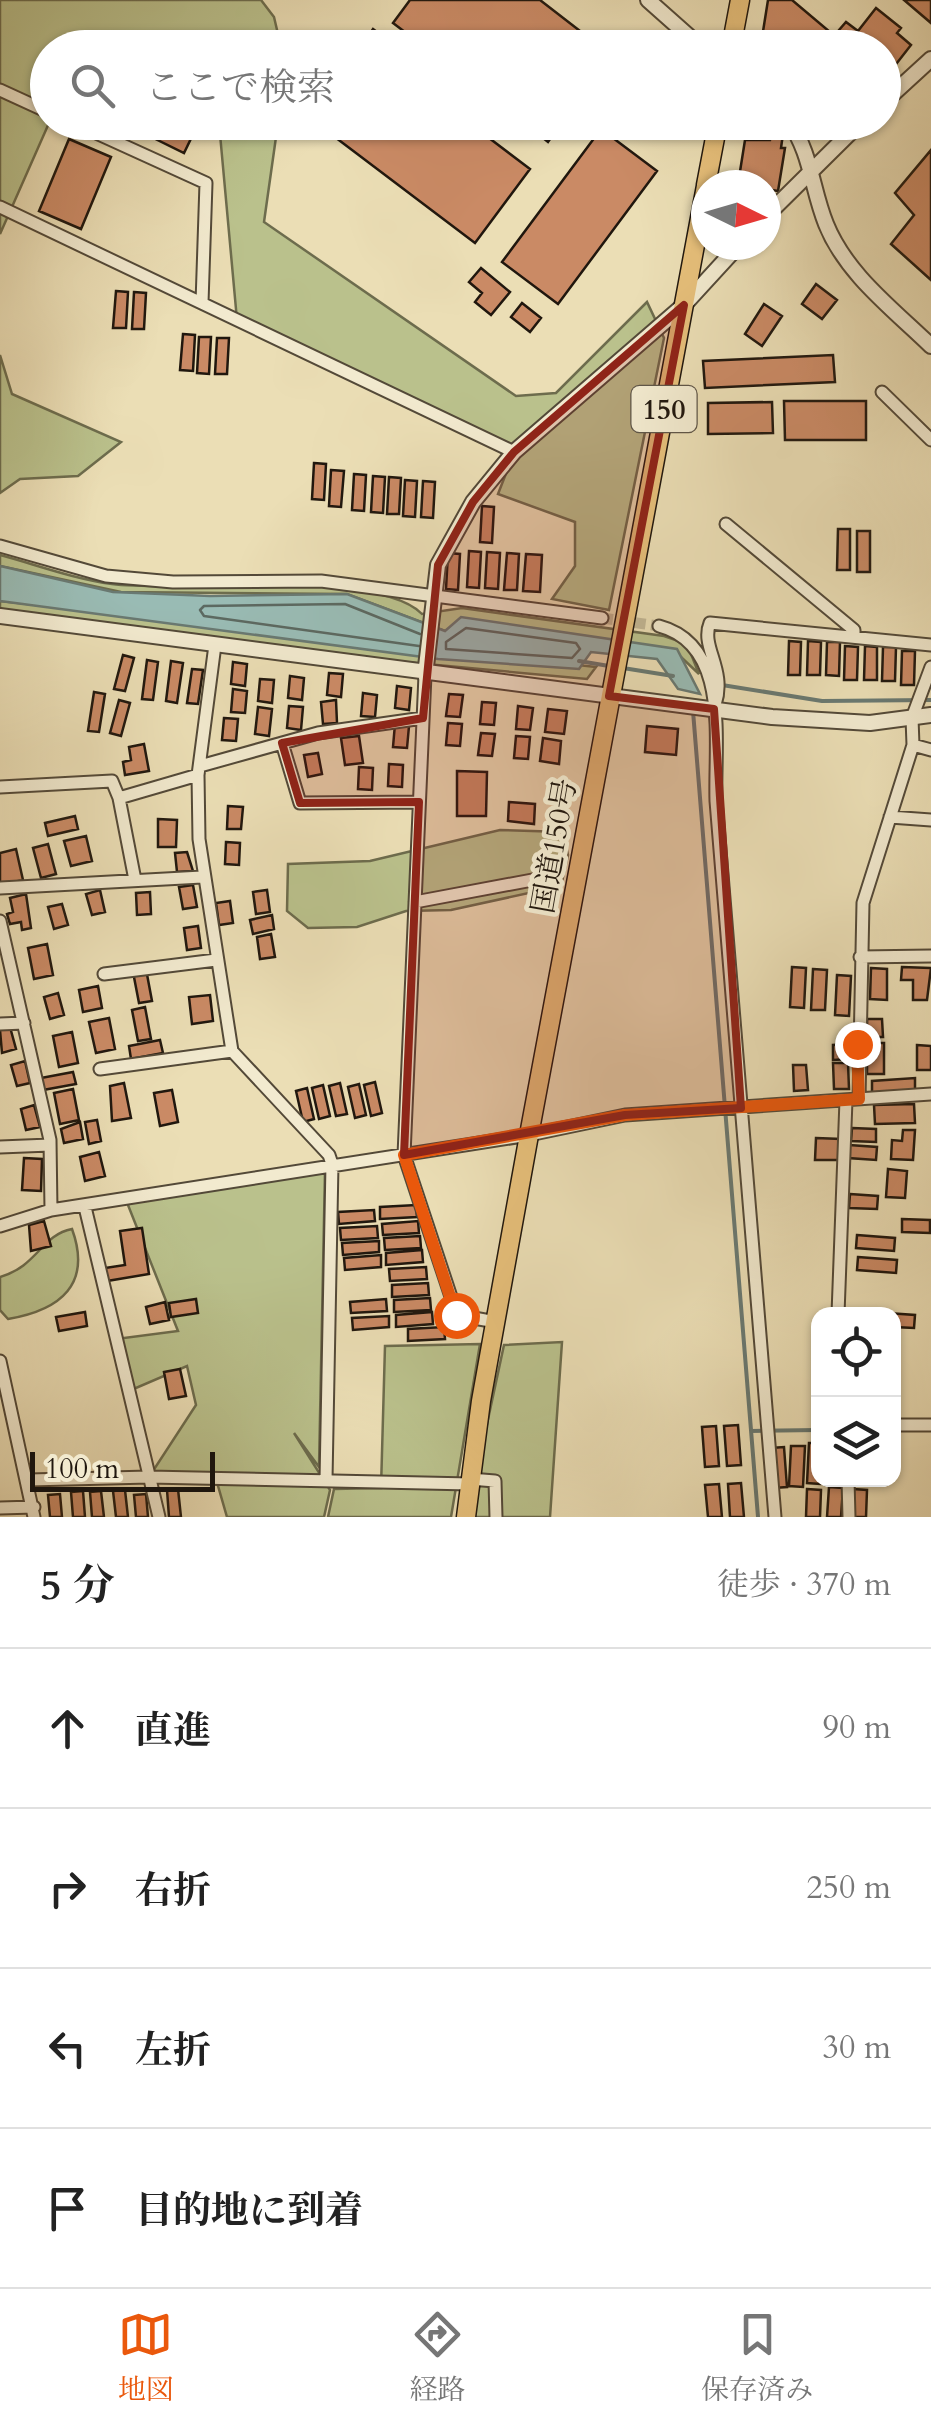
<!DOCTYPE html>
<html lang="ja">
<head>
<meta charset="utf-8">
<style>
	:root { --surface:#fff; --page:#f2f2f2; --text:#222; --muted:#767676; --line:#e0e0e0; --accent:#ea580c }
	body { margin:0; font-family:Cardo,"Noto Serif JP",serif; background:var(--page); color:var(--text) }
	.controls { position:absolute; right:30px; bottom:30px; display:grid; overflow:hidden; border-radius:20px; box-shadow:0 2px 8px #0004 }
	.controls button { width:90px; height:90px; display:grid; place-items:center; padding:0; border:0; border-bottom:2px solid var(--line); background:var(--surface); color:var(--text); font:50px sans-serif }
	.compass { position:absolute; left:691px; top:170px; width:90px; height:90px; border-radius:50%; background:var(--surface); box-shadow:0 2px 8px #0004; rotate:95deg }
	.scale { position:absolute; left:30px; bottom:25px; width:185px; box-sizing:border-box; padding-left:10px; border:5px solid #20170e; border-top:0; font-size:28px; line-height:35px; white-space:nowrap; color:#20170e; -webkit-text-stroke:8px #f2eacf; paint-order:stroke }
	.stop { position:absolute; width:30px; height:30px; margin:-22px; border:8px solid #ea580c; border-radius:50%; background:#fff }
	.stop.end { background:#ea580c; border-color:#fff; box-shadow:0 2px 10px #0008 }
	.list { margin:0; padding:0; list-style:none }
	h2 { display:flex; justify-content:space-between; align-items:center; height:130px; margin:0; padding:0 40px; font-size:42px }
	h2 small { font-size:32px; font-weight:400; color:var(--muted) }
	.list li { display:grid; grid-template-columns:65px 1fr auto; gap:30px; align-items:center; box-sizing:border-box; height:160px; padding:0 40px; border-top:2px solid var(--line) }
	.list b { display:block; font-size:38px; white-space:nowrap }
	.list em { font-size:32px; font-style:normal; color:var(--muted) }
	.icon { flex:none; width:55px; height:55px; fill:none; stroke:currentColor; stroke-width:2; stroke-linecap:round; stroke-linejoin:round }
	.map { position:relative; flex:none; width:931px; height:1517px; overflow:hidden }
	.search { position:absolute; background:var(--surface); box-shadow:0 2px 8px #0004; left:30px; right:30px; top:30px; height:110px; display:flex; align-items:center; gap:25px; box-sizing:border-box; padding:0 35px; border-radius:55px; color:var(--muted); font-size:38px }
	.sheet { height:770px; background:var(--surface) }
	nav { display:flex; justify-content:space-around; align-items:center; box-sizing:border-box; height:140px; border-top:2px solid var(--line); background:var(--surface); font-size:28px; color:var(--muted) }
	nav a { display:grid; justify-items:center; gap:5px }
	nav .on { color:var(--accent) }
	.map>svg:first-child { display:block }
</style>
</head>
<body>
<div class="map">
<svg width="931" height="1517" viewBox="0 0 931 1517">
	<rect width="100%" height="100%" fill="#ebdeb5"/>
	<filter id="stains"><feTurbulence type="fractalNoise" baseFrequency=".002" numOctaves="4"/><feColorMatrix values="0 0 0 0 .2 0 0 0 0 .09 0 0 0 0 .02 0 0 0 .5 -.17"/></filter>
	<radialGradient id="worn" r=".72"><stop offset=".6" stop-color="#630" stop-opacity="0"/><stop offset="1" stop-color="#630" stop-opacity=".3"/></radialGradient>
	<path fill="#bac18c" stroke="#6d6c4d" stroke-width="2.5" d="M0,0H261L274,17L281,47L48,48L49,123L0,234Z
		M219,123H278L264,222L516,396L556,393L647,302L664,338L609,610L552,599L575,566V522L498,494L514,453L237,320Z
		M0,355L12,394L121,442L78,476L20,479L0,493Z
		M0,555C37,565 74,579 112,584C181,593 377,568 422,614L462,608L664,636L687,644L699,674L681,657L445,631L347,594L121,592L0,566Z
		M0,601L596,667L587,679L329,655L0,610Z
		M500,830L563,832L568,855L561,886L451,910L406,911L357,927L308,928L287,911L288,864L370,861Z
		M325,1171L319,1467L294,1433L330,1490L324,1517H227L216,1479L149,1477L196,1405L187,1366L129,1391L116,1339L178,1331L126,1200Z
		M72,1229C92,1284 61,1310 8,1319L0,1310V1277C38,1266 41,1235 72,1229Z
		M562,1342L550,1517H474L484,1438L504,1345Z
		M480,1344L451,1517H328L334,1489L381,1488L385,1346Z"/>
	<path fill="#99bbb4" stroke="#697972" stroke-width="2.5" d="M0,566L113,592L210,596L347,594L445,631L461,617L677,649L700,694L678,689L657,659L591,652L579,669L438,659L0,601Z"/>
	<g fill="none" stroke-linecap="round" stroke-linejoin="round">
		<path stroke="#5c6961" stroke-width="2.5" d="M466,628L576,643L580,649L572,658L446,649V642Z
			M419,646L204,616L200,610L204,606L345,604L420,634"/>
		<path stroke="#697972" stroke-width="4" d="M579,661L609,666
			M623,668L673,676
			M722,685L822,701L931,700
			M693,711L758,1517
			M751,1431L818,1430"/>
	</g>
	<path fill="#ca8a65" stroke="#20170e" stroke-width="2.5" d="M410,0H540L602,48H426L393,23Z
		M768,0H792L849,48L761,44Z
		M904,0H931V23Z
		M876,8L901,28L897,33L911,45L893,68L889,65L884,72V48H861L839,30L846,22L858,31Z
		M373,29L398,48H360Z
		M121,122H199L184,153Z
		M315,122H468L530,169L475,243Z
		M523,122H562L548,142Z
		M601,129L657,171L558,304L502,262Z
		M772,129L783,134L781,148H785L778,191L766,189V185L738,184L745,140H770Z
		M69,139L111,157L81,229L39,211Z
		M931,150V280L891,244L914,215L895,193Z
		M481,268L510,292L491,315L475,302L482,293L469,282Z
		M816,284L837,300L822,319L802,304Z
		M116,291L128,292L126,328H113Z
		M134,292L146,293L144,329H132Z
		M522,303L541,318L530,332L511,317Z
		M764,304L782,316L762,346L745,334Z
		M183,334L195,335L193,371L180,370Z
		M199,337H211L209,374L197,373Z
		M217,338H229L227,374H215Z
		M833,355L835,382L705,388L703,361Z
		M784,401H866V440H785Z
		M772,402L773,433L708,434V403Z
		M314,463L326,464L324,500L312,499Z
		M331,470L344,471L341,507L329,506Z
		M354,474L366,475L364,511L352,510Z
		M373,476L385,477L383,513L371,512Z
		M389,477L401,478L399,514H387Z
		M405,480L417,481L415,517L403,516Z
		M423,481L435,482L433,518L421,517Z
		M482,506L494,507L492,543L480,542Z
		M838,529H850V570H837Z
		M857,531H870V572H857Z
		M469,551L481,552L479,588L467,587Z
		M487,552L500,553L498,589L485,588Z
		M448,553L460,554L458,590L446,589Z
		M507,553L519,554L517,590H504Z
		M526,554L542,555L540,592L523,591Z
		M789,641L801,642L800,675H788Z
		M808,641L821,642L820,675H807Z
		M827,642H840L839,676L826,675Z
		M845,646L858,647L857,680H844Z
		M865,646L877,647V680H864Z
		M883,647H896L895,681H882Z
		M902,651H915L914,685H901Z
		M123,655L134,658L125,691L114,689Z
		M147,660L158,662L153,700L142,699Z
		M171,661L183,663L177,703L166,701Z
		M233,662L247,664L245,686L231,684Z
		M192,669L203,670L198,704L187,703Z
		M329,673L343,674L341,697L327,695Z
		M290,676L304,678L302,700L288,698Z
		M260,679L274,680L272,703L258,701Z
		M397,686L411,688L409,710L395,708Z
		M233,689L247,691L245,713L231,712Z
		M94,692L105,694L99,732L88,731Z
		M363,693L377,695L375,717L361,716Z
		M449,694L463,695L460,717L446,716Z
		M119,700L130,703L121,736L110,733Z
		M336,700L337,723L323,724L321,702Z
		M482,702L496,703L494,725L480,724Z
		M289,706L303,707L301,730L287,728Z
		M518,706L533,708L530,730L516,729Z
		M258,707L272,709L269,736L255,734Z
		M548,709L567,711L564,734L545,732Z
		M224,718L238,719L236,741L222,740Z
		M448,723L462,724L460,746L446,745Z
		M395,724L409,726L407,748L393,747Z
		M647,726L678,729L676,755L645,752Z
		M481,733L495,734L492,756L478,755Z
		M359,736L363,763L345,765L341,738Z
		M516,736L530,737L528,759L514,758Z
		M543,738L561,741L559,764L540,761Z
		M144,744L149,771L125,775L123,762L131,760L129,747Z
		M318,753L322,774L308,777L304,755Z
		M389,764L403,765L402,787L388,786Z
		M359,767L373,768L372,790L358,789Z
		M457,771L487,772L486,816H457Z
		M509,802L535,804L534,824L508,821Z
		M228,806L243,807L241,829H227Z
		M75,816L78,829L48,836L45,823Z
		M158,819L177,820L176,847H158Z
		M86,836L92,861L71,866L64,841Z
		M226,842L240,843L239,865L225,864Z
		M48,844L56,874L41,878L33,848Z
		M16,849L23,880L0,885V853Z
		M187,852L193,871L177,872L175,853Z
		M193,885L197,907L183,909L179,887Z
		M100,890L105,912L92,915L86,894Z
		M267,890L270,912L256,914L253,892Z
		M150,892L151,914L137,915L136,893Z
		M26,894L31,928L22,930L21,922L10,924L7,914L13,912L10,898Z
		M230,901L233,923L219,925L216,903Z
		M62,904L68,925L54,929L48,907Z
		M272,915L274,929L253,934L250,920Z
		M198,926L201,948L187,950L184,928Z
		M271,934L275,957L260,959L257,937Z
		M47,944L53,975L34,979L28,948Z
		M792,967L806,968L804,1008L790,1007Z
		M902,967L931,968L927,1000H913V980H901Z
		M871,968L887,969V1000L870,999Z
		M146,969L152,1001L139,1003L133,972Z
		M813,969L827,970L825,1010H811Z
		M837,975L851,976L849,1016L835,1015Z
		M98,986L102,1008L83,1012L79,990Z
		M58,993L64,1015L50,1019L44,997Z
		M210,995L213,1021L192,1024L189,997Z
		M145,1007L151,1039L138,1041L132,1010Z
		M109,1018L115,1049L96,1053L89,1022Z
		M867,1019H882L883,1037H867Z
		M10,1027L16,1049L2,1053L0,1030Z
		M72,1032L78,1063L59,1067L53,1036Z
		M160,1040L163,1053L131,1059L129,1046Z
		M867,1043H884V1074H867Z
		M850,1044V1059L833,1060V1045Z
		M917,1045L931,1046V1070H917Z
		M25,1061L30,1083L17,1086L11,1065Z
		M833,1063H848L849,1089H834Z
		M793,1065H806L808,1090L794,1091Z
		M73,1072L76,1084L43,1090L41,1078Z
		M915,1078V1090L872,1093V1081Z
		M375,1082L382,1113L371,1116L364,1085Z
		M124,1083L131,1118L112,1121L110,1086Z
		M340,1083L347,1114L336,1116L329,1086Z
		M359,1084L366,1115L355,1118L348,1087Z
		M323,1085L330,1116L319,1119L312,1088Z
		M307,1088L314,1119L303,1122L296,1091Z
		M73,1089L79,1120L60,1124L54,1093Z
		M172,1090L178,1122L160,1126L154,1093Z
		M914,1104L915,1123L875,1124L874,1105Z
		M34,1105L40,1127L26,1130L21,1109Z
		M97,1120L101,1141L89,1144L85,1122Z
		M80,1122L83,1139L64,1143L61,1129Z
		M852,1128L876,1129V1142L851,1141Z
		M903,1130H915L913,1160L891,1159L892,1140L902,1141Z
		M816,1138L841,1139L840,1160H815Z
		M849,1145L877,1147L876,1160L848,1158Z
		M99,1152L105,1176L85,1181L80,1157Z
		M24,1158L42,1159L41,1191L22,1190Z
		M888,1169L907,1171L905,1198L886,1197Z
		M850,1194L878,1196L877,1209L849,1208Z
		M416,1205L417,1217L380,1219V1207Z
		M374,1210L375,1221L339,1224L338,1212Z
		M902,1219L930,1220V1233L902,1232Z
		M44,1221L51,1246L31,1251L29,1225Z
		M418,1221L419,1233L383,1235L382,1224Z
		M377,1226L378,1238L341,1240L340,1228Z
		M142,1228L149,1274L107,1281L105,1268L125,1265L120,1231Z
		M857,1235L895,1238L894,1251L856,1248Z
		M420,1236L421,1248L385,1250L384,1238Z
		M379,1241V1252L343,1255L342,1243Z
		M422,1250L423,1262L386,1265V1253Z
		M381,1255V1267L345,1270L344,1258Z
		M858,1257L897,1260L896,1273L857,1270Z
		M426,1267L427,1279L390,1281L389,1269Z
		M428,1283L429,1295L392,1297V1285Z
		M430,1298L431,1310L394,1312V1300Z
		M196,1299L198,1313L171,1317L169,1303Z
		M386,1299L387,1311L351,1313L350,1302Z
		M165,1302L169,1320L150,1324L146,1307Z
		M85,1312L87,1326L59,1331L56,1317Z
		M432,1312L433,1324L396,1327V1315Z
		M887,1313L915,1315L914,1328L894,1327V1314Z
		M389,1316V1327L353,1330L352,1318Z
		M444,1327L445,1339L408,1341V1329Z
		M180,1369L186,1396L169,1399L164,1372Z
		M738,1425L741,1465L727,1466L724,1426Z
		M716,1426L719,1466L705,1467L702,1427Z
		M809,1443H818L820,1484L807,1483Z
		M791,1446H805L803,1487L789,1486Z
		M784,1447L787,1487L774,1488L771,1448Z
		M741,1483L744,1517H730L728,1484Z
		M719,1484L722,1517H708L705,1485Z
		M829,1487L843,1488L841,1517H827Z
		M178,1489L181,1517H169L167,1490Z
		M807,1489L821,1490L820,1517H806Z
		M853,1489L867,1490L866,1517H852Z
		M125,1490L128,1517H116L113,1491Z
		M83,1491L85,1517H73L71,1492Z
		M101,1491L104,1517H92L90,1492Z
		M60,1494L62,1517H50L48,1495Z
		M146,1494L148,1517H136L134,1495Z"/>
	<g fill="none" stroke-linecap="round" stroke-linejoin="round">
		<path stroke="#c2b694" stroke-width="11" stroke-dasharray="11 5.5" stroke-linecap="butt" d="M602,618L659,626"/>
		<g stroke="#534938" stroke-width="15">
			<path id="minor" d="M0,90L48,112
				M72,122L206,183L202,303
				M0,207L514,452
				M882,392L931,440
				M726,524L854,630V637
				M0,546L106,576L173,582L321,581L602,618
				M659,626C731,645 714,742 716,801L775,1517
				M215,645L198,775L199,839L232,1051L329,1155L332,1164L326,1480
				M425,675L404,1155L457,1315L496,1322
				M715,705C727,669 700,647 710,623L931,645
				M282,743L300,803L419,802
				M913,745L931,750
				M200,766L318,733L423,718
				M0,787L112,781L119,798L198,775
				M119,798L135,880
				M890,817L931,820
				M0,888L202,877
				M415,902L543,878
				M0,921L50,1140L51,1210
				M860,957L931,956
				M104,974L216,960
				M0,1024L24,1023
				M100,1069L232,1051
				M859,1099L863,903L913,745L912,718L931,667
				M0,1147L50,1145
				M85,1207L159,1517
				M0,1226L51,1210L529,1135L625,1115L931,1094
				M838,1314L846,1100
				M0,1361L34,1517
				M894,1425H931
				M470,1479L495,1481L496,1517
				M29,1480L149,1477L470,1484
				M848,1480L849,1517
				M0,1508L34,1507"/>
		</g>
		<g stroke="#534938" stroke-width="18">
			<path id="tertiary" d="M648,0L702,48
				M884,102L931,59
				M789,122C811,152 812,190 826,224C846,274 893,309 931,346
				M766,216L861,122
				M0,616L772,717L870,723L931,715
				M425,675L438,565L473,502L514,452L684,305L739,245"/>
		</g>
		<g stroke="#20170e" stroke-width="21">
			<path id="trunk" d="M731,48L740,0
				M706,185L718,122
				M466,1517L481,1401L529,1135L706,186"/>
		</g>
		<use href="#minor" stroke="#f2eacf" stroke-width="11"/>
		<use href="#tertiary" stroke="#f2eacf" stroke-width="14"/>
		<use href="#trunk" stroke="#e6bf7a" stroke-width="18"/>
	</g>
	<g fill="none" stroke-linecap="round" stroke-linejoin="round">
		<path stroke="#ea580c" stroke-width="12" d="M456,1315L404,1155L625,1115L859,1099L857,1044"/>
	</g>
	<path fill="#8f2418" fill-opacity="0.2" stroke="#8f2418" stroke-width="8" stroke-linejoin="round" d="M684,305L609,696L714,709L741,1108L625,1115L404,1155L419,802L300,803L282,743L423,718L438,565L473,502L514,452Z"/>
	<g text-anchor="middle" stroke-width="9" stroke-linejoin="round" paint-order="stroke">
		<rect fill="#f2eacf" stroke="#5f5648" stroke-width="2.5" x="631.5" y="386" width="65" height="46" rx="8"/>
		<g font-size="28" font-weight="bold" fill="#20170e">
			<text x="664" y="419">150</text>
		</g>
		<g font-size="30" fill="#20170e" stroke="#f2eacf">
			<text transform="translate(554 846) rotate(-80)" y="10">国道150号</text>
		</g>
	</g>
	<rect width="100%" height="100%" filter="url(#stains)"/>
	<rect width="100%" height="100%" fill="url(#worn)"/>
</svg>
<div class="controls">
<button><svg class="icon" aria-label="locate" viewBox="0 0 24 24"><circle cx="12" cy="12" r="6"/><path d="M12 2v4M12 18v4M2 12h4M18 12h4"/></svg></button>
<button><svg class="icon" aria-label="layers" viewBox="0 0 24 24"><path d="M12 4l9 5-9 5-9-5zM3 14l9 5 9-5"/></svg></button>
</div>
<svg class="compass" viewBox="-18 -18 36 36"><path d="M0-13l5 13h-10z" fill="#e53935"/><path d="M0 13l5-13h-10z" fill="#767676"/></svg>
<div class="scale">100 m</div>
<div class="stop" style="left:456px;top:1315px"></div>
<div class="stop end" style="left:857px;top:1044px"></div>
<div class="search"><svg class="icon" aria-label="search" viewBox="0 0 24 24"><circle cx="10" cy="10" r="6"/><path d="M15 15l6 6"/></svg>ここで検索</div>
</div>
<section class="sheet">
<h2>5 分<small>徒歩 · 370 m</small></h2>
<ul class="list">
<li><svg class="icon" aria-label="ahead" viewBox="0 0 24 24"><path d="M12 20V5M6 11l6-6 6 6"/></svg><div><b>直進</b></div><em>90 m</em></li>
<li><svg class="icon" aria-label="right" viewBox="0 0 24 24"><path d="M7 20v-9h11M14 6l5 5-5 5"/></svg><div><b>右折</b></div><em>250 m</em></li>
<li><svg class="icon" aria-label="left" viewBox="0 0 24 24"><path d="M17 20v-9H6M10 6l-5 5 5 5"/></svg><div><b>左折</b></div><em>30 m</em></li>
<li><svg class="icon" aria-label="arrive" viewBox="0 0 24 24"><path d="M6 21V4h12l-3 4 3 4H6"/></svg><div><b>目的地に到着</b></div></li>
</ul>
</section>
<nav>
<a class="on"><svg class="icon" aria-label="map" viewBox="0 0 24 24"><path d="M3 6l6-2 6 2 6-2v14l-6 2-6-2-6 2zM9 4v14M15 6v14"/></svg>地図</a>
<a><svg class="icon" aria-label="directions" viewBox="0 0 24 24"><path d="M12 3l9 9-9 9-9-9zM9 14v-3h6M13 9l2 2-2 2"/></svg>経路</a>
<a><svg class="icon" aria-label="saved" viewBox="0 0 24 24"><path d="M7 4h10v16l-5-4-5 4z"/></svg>保存済み</a>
</nav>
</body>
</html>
